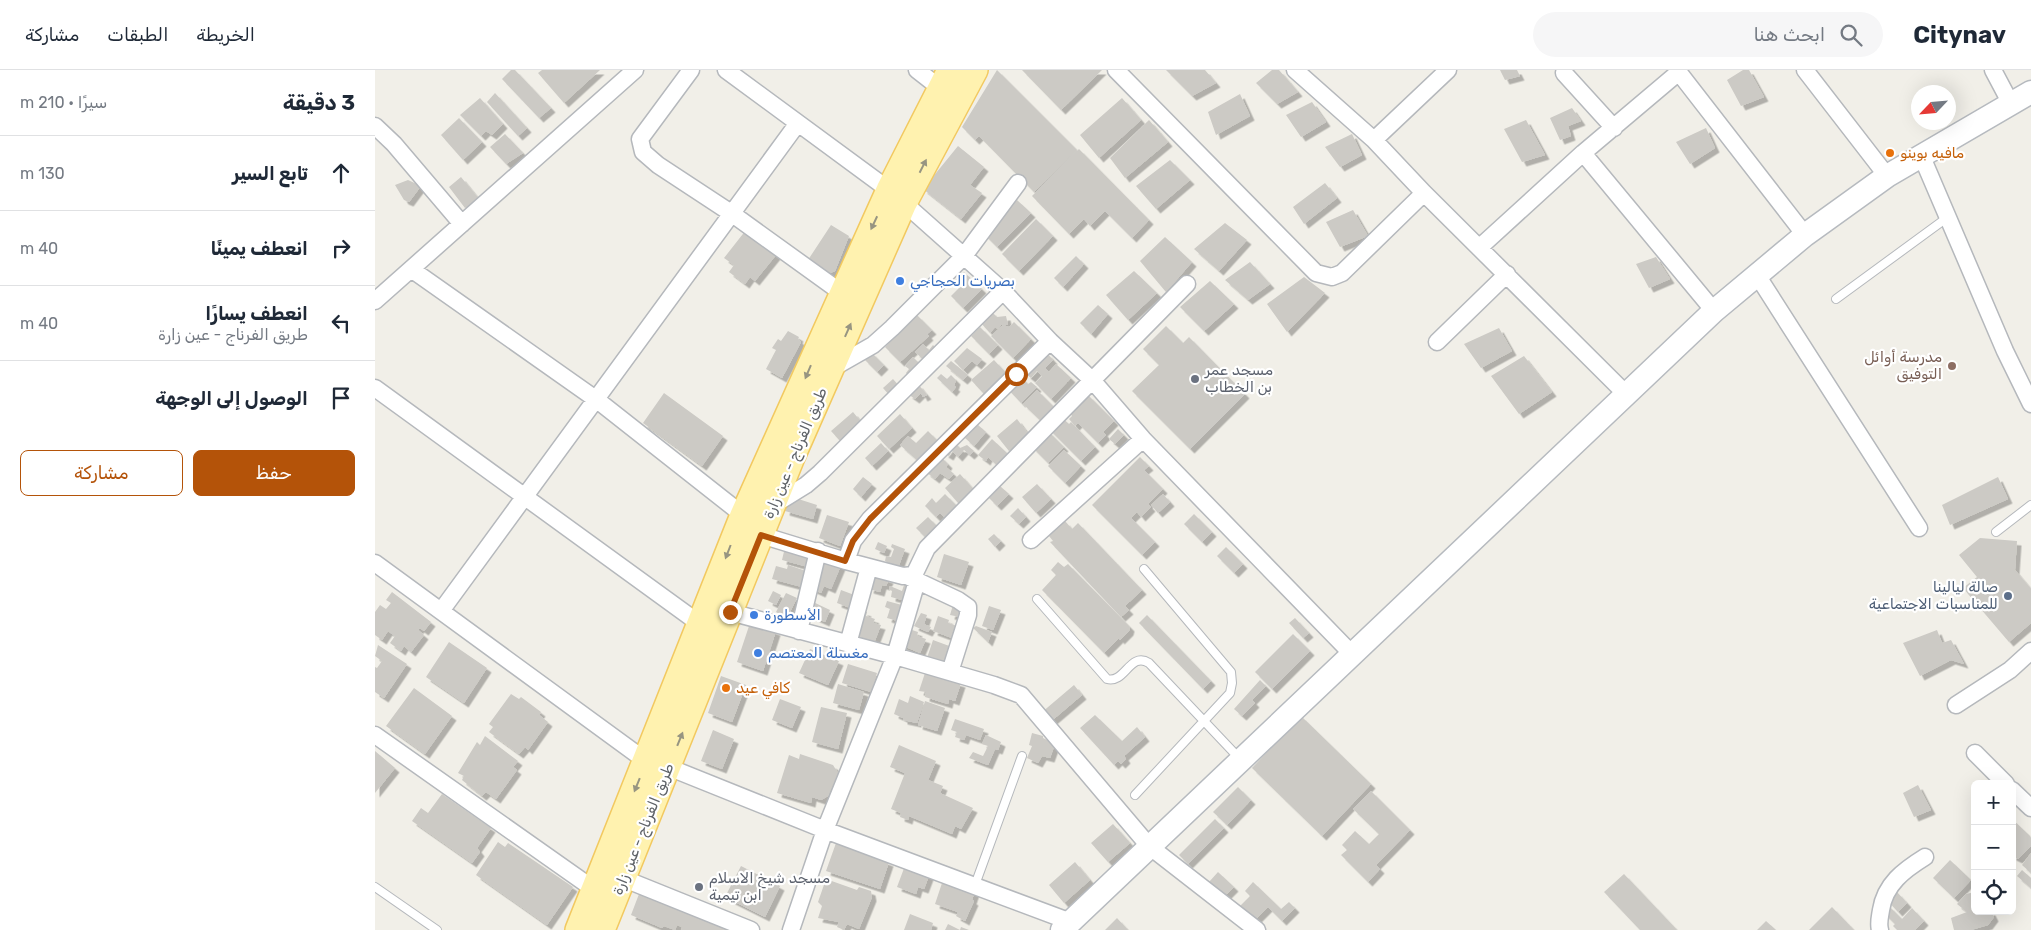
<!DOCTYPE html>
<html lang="ar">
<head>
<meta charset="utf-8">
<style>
	:root { --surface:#fff; --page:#f6f6f7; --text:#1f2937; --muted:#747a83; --line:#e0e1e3; --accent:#b45309 }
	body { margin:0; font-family:Rubik,Vazirmatn,sans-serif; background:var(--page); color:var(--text); direction:rtl }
	.controls { position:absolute; right:15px; bottom:15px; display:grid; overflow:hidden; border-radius:8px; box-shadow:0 5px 20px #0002 }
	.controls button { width:45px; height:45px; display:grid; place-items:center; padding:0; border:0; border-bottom:1px solid var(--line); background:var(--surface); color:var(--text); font:25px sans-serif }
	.compass { position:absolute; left:1536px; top:15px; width:45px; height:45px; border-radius:50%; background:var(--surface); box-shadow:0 5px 20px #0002; rotate:244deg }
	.stop { position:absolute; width:15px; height:15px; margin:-11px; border:4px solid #b45309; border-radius:50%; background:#fff }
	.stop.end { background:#b45309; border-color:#fff; box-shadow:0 1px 5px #0008 }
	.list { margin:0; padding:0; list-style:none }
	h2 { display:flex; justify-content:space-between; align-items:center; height:65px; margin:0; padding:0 20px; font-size:21px }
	h2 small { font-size:16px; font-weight:400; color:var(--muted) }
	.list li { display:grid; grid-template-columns:32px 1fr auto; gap:15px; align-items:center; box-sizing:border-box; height:75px; padding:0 20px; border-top:1px solid var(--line) }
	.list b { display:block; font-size:19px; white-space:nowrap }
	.list p { margin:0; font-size:16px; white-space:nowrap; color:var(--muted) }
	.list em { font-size:16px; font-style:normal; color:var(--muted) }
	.actions { display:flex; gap:10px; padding:15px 20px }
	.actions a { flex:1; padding:11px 0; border:1px solid var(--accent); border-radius:8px; text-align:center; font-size:18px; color:var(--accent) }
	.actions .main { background:var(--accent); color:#fff }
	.icon { flex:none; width:28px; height:28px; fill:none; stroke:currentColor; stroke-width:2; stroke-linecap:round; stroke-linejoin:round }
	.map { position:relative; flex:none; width:1656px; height:860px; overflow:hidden; direction:ltr }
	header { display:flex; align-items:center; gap:30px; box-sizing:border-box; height:70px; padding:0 25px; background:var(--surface); border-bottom:1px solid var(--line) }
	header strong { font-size:24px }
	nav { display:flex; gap:28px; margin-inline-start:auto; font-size:18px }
	.search { width:350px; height:45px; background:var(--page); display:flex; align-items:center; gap:12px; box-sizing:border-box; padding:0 18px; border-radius:28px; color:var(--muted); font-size:19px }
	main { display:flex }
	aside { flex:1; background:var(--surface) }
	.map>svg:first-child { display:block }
</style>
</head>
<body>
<header>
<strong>Citynav</strong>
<div class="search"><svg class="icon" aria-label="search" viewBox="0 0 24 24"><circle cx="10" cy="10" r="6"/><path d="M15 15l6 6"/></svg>ابحث هنا</div>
<nav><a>الخريطة</a><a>الطبقات</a><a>مشاركة</a></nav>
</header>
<main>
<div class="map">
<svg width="1656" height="860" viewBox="0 0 1656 860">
	<defs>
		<filter id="shadow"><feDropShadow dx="4.5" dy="4.5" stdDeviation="0" flood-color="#0004"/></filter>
	</defs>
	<rect width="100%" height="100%" fill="#f1efe8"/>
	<path fill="#cccac5" filter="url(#shadow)" d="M136,0H140L176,38L164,48L127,9Z
		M167,0H225L189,33L163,3Z
		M622,0L702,80L659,122L604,66L600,70L587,57Z
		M647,0H727L686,40Z
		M791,0H830L841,13L817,26Z
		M897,0H904L923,22L902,34L881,13Z
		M1125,0H1142L1145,6L1130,10Z
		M1368,0H1374L1389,27L1366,36L1352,10Z
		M120,23L152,58L143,66L112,32Z
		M865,24L875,46L841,65L833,42Z
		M105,28L128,54L117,65L111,61L106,66L85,45Z
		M747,28L766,50L724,88L705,65Z
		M937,32L951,52L926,67L911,45Z
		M1197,38L1206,51L1193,56L1196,66L1185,70L1175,48Z
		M84,48L107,72L88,90L66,65Z
		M774,50L793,72L750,108L735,88Z
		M1151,50L1170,85L1147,92L1129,59Z
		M1331,58L1340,78L1315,94L1301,72Z
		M130,64L148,83L131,94L115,77Z
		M977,64L987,85L965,97L950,77Z
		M583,76L609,97L595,115L607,123L586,149L548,119Z
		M704,79L774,150L757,168L730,141L715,156L709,149L694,164L657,126Z
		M795,90L815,110L781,139L761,116Z
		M86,107L103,128L90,138L74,117Z
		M33,110L46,116L34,132L29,130L20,115Z
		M950,113L962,128L929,154L918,137Z
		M642,130L656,143L622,177L609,164Z
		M978,140L993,166L965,177L951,152Z
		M661,149L678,166L644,201L627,184Z
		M850,153L872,170L844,201L819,179Z
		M456,155L474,166L460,201L455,203L433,190Z
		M371,160L401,185L380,211L375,207L370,214L354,202L359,195L349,188Z
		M790,167L817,192L791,222L765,191Z
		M701,186L709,194L688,217L679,208Z
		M1281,187L1295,209L1274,218L1261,194Z
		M875,192L895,214L873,230L850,210Z
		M759,201L782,223L753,250L731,225Z
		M589,202L607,219L588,238L576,226L584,218L578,212Z
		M929,207L950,223L912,262L892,234Z
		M835,211L859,234L829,261L805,237Z
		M723,235L733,244L716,264L705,253Z
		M616,241L622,247L631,246L633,255H626L623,259L620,257L615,263L605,252Z
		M542,245L557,260L552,264L554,266L525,292L510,277Z
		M639,252L656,269L638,288L616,266L628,255L634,257Z
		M791,256L808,273L814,267L870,324L815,379L757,321L784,295L768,279Z
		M605,257L623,275L614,284L596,266Z
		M1124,258L1137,281L1106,298L1089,274Z
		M413,261L424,267L423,269L426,272L407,308L391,299L401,280L397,278L403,269L406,271Z
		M548,274L554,280L558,275L565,282L551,292L540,282Z
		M592,278L607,289L602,295L597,291L588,300L579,291Z
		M496,282L509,295L502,302L489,289Z
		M672,283L678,290L670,298L674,302L681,294L696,308L676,329L660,313L667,306L662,301L656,308L651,304Z
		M1149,286L1177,322L1144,344L1116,306Z
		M538,287L546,295L535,307L531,303L534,299L530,296Z
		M619,290L632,304L609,324L596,310Z
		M576,291L593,305L588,310L571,296Z
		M566,304L572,309L576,305L581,310L579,316L581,317L577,322L562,308Z
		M643,304L653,314L656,312L662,317L646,333L631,317Z
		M518,309L525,317L515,326L508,318Z
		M543,314L552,325L548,327L546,323L540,329L533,324Z
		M662,320L679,337L666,351L648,334Z
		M289,323L348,366L327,396L268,353Z
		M713,325L739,351L728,362L731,365L723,373L703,353L700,356L694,349L697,346L695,343Z
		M478,342L487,353L466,372L456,361Z
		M525,344L537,358L514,379L502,366Z
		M686,347L694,354L696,352L720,377L706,391L674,359Z
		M642,349L654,365L634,381L622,366Z
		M602,354L611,362L599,376L590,368Z
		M743,359L749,365L740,374L734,369Z
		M553,361L562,370L542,390L525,375L533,366L541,373Z
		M673,361L689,377L673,393L657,377Z
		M617,369L633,384L622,395L613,387L611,391L603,385Z
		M578,371L585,378L592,375L599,381L595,385L589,380L583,387L577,381L574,386L569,383Z
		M506,373L513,381L497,396L490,388Z
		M689,380L706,396L690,413L673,396Z
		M565,386L573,394L571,397L579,404L574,409L565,403L560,409L551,402Z
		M765,387L774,396L769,400L788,419L773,434L776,437L766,447L762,442L756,448L780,472L767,485L717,435Z
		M585,404L600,421L584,434L570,418Z
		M488,407L497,414L486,427L478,419Z
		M1623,407L1633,429L1575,455L1567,435Z
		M662,414L676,429L661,443L647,427Z
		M625,416L634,424L622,436L614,428Z
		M570,424L582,436L569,447L565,443L561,447L550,436L557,428L561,433Z
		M788,424L795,432L783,443L776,435Z
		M414,426L442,435L438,449L410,441Z
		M643,438L651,447L644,454L635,446Z
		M819,444L837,462L827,472L809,454Z
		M452,445L474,452L465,476L444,468Z
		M553,447L564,458L552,469L541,458Z
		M690,451L697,459L703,453L767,520L750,536L754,540L746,547L675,472L678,471L674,466Z
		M619,464L626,471L620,477L613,469Z
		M1605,468L1642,471L1640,500L1656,519V553L1634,572L1588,518L1602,507L1584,485Z
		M503,472L512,476L509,483L500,479Z
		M411,473L437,480L433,497L407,490Z
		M517,474L530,479L523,498L510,491L511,486L516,487L519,479L516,477Z
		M851,477L868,494L859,503L842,486Z
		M569,484L594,492L586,515L562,507Z
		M449,485L467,493L456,519L449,516L446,523L435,518Z
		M683,492L689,497L693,494L755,557L754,561L745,570L744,568L729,583L667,520L681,505L676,500Z
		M413,495L431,501L427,517L397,509L401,496L412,499Z
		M498,504L514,509L511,516L507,515L505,522L494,519Z
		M530,512L537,514L531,531L516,527L517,521L514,519L515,516L527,521Z
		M466,520L482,526L478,539L462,533Z
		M398,521L406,525L401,535L393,531Z
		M17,522L56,552L49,561L45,558L43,560L49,565L36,582L29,576L26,581L15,573L20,566L13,561L7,570L0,565V542L5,535L11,539L16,533L11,530Z
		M411,523L422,528L412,548L401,542Z
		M436,531L455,540L450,552L430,543Z
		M512,531L527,535L523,551L512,548L515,539L510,537Z
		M578,535L587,537L585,547L575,545Z
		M614,536L626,540L618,560L607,556Z
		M488,541L492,542L491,546L500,549L498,553L506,555L499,573L479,566Z
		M546,543L552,545L549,554L556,557L553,562L539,556Z
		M772,545L836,611L828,619L764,553Z
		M563,546L574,550L573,553L582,556L577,568L558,561Z
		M920,548L934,563L928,568L914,553Z
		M375,553L401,561L388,601L362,592Z
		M601,556L617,562L613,572L598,558Z
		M531,558L543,562L542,566L551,569L545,583L524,574Z
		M1562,560L1567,573L1576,570L1589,594L1576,590L1545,606L1528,573Z
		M918,564L935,581L897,619L880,602Z
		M558,570L577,577L571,598L551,591Z
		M74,572L112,598L89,633L51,607Z
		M3,575L32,594L9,628L0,622V597L2,598L7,591L0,586Z
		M435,579L464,591L453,615L424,603Z
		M473,594L502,603L496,622L467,613Z
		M550,603L586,613L580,631L574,629L573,634L550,627L551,622L544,621Z
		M346,606L371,615L357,652L333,643Z
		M885,610L891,616L877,630L880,633L867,646L859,639Z
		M463,614L489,622L484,640L458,633Z
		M699,615L707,625L674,653L666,643Z
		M39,618L77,646L50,684L11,656Z
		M136,624L144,629L146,627L166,642L164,645L173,652L153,680L150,677L144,684L114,662L118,657L114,654Z
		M535,626L549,632L542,653L528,650V648L519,644L524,629L533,633Z
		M405,629L426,637L417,658L397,650Z
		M550,631L570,638L562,661L543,655Z
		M446,637L472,643L463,679L437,672Z
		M720,645L747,671L762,657L770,667L749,686L751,689L746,694L743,691L739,695L705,658Z
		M926,646L996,714L947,766L877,698Z
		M580,649L609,659L605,670L591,665L589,670L580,667L582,662L576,660Z
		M338,660L359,669L347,699L326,691Z
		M657,663L668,666V668L680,674L675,688L667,686L663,693L652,688L657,676L654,675Z
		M611,665L626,672L623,680L620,679L613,695L594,688L598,682L608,686L613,676L607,674Z
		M110,666L143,691L138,697L142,700L121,729L111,722L107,726L87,710L89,706L83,703L102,672L105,675Z
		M524,675L561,691L553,710L568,716L565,723L598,738L586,759L580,756L577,764L534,746L533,750L525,747L526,743L516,739L530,703L515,697Z
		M0,681L20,698L0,723Z
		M425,684L458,695L463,703L453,726L446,730L437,727L436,733L402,723L414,685L424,689Z
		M1543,715L1556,740L1539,747L1528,723Z
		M863,717L876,730L852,755L838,742Z
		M996,721L1035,760L1001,795L1005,799L993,812L966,785L972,780L967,775L980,761L994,774L1004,764L978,739Z
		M67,724L116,758L102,778L105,782L97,793L37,751L46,738L53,743Z
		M840,749L849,758L813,794L804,785Z
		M1637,749L1655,766L1656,772V776L1643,789L1637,786Z
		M738,754L755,773L733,792L716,773Z
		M123,772L130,777L133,773L198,817L172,855L101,805Z
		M461,773L514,792L505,819L451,801Z
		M1656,783V803L1647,795Z
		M1575,790L1596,810L1579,828L1558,808Z
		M700,792L715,810L689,833L674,815Z
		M531,793L555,803L549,819L543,817L541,824L522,817Z
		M366,796L405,816L390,847L350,827Z
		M1647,800L1656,808V818L1642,806Z
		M843,802L859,817L850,826L834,812Z
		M1249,804L1302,860H1265L1229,822Z
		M451,809L482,820L484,817L496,821L497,827L484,859L472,854L469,860L462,857L464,852L443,848L447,836L443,832Z
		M568,810L600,821L597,830L599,831L590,851L581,846L583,842L560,834Z
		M878,812L906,839L914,832L920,838L907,851L893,837L881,849L873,842L863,838L875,826L870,821Z
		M1522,822L1532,833L1523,842L1513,831Z
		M1600,822V841H1616L1619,847L1613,855L1596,860H1579L1576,848L1592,842L1582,834L1591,824Z
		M264,824L291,835L295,828L355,856L353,860H306L307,857L302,855L300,860L289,856L287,858L256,845Z
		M1514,836L1527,849L1537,838L1549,851L1540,860H1522L1518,856L1520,854L1508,842Z
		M1457,837L1479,860H1434Z
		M535,844L558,853L556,860H529Z
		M742,848L753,860H730Z
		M1391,851L1401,860H1382Z
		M573,854L585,860L586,857L594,860H570Z"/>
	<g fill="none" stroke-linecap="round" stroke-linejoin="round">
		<g stroke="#b5b8bc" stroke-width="10">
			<path id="lane" d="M1461,229L1573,147
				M1621,462L1656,435
				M662,529L732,609C750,614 755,581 774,593L864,688
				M760,725L855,623L857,613L856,602L769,499
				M600,815L647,686
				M0,817L62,860"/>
		</g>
		<g stroke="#b5b8bc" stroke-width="19">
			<path id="street" d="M316,0L265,69L268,82L283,95L356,143L467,223
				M351,0L514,120
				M542,0L565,18
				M741,0L941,203L957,207L967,203L1049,123
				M920,0L999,70L1049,123L1250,323
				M1302,0L1430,165
				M1430,0L1512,106
				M1618,0L1636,34
				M1189,3L1239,58
				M0,56L19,74L87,154
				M999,70L1073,0
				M1208,83L1339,241
				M1547,87L1630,281L1656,334
				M529,133L628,221L675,271L717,310L768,369L977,584
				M1105,177L1208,83L1304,2
				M36,199L222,330L368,445
				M1382,205L1544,458
				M0,231L260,0
				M675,271L495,449L478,471L471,491L528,506L539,505L552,478L812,214
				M1062,272L1132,204
				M456,299L498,275L517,258L589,186L643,113
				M0,318L325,554
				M397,436L431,415L445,403L628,221
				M386,465L471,491
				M656,470L768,369
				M0,493L271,691
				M534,507L583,530L593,537V545L575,602
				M66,541L423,53
				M355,542L520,586L619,615L646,625L774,776L882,860
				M424,561L443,481
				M473,574L494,497
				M1581,635L1635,600L1656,581
				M0,665L220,820
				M1600,683L1631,714
				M293,697L450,760L696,852
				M1637,720L1656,738
				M247,808L376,860
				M416,860L450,760L520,586L542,511
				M1505,860C1503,853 1505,847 1506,840C1510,814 1529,800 1550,787"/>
		</g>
		<g stroke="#b6babf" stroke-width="25">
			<path id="secondary" d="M687,860L1339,241L1430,165L1512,106L1656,22"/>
		</g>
		<g stroke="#f2c960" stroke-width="28">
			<path id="primary" d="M203,860L368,445L514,120L575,0
				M227,860L417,387L529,133L600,0"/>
		</g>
		<use href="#lane" stroke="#fff" stroke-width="8"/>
		<use href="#street" stroke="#fff" stroke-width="16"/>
		<use href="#secondary" stroke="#fff" stroke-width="22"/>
		<use href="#primary" stroke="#fff2af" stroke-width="25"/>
	</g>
	<defs><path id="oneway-solid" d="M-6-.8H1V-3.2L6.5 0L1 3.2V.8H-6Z" transform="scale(1.25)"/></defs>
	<g fill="#979581">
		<use href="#oneway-solid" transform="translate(548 96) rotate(-63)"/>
		<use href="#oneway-solid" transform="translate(499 153) rotate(115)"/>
		<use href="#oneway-solid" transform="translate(473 260) rotate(-66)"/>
		<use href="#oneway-solid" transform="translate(433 302) rotate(113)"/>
		<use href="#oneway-solid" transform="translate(353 482) rotate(111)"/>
		<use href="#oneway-solid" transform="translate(305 669) rotate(-68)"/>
		<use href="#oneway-solid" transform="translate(262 715) rotate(112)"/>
	</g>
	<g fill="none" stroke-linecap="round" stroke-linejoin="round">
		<path stroke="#b45309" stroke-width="6" d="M355,542L386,465L470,491L478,471L495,449L641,304"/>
	</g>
	<g fill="#e8710a" stroke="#fff" stroke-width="2">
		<circle cx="1515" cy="83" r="5"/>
		<circle cx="351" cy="618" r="5"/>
	</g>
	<g fill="#3f7fe0" stroke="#fff" stroke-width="2">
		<circle cx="525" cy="211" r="5"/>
		<circle cx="379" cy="545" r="5"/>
		<circle cx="383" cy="583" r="5"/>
	</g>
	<circle fill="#8d6e63" stroke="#fff" stroke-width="2" cx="1577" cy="296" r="5"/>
	<g fill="#6b7280" stroke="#fff" stroke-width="2">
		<circle cx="820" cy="309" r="5"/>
		<circle cx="324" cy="817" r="5"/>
	</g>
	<circle fill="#5c6f8a" stroke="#fff" stroke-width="2" cx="1633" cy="526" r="5"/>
	<g text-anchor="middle" stroke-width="4.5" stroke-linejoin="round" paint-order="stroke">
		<g font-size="15" fill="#c56008" stroke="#fff" text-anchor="start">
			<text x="1525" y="88">مافيه بوينو</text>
			<text x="361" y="623">كافي عيد</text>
		</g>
		<g font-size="15" fill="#366cbe" stroke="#fff" text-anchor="start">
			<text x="535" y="216">بصريات الحجاجي</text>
			<text x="389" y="550">الأسطورة</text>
			<text x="393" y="588">مغسلة المعتصم</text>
		</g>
		<g font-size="15" fill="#785e54" stroke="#fff" text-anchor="end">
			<text x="1567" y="292">مدرسة أوائل<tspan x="1567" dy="17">التوفيق</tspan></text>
		</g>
		<g font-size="15" fill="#5b616d" stroke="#fff" text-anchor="start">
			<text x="830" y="305">مسجد عمر<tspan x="830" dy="17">بن الخطاب</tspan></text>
			<text x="334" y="813">مسجد شيخ الاسلام<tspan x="334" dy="17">ابن تيمية</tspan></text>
		</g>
		<g font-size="15" fill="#5f6368" stroke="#fff">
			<text transform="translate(420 383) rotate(-67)" y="5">طريق الفرناج - عين زارة</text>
			<text transform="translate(268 759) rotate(-68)" y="5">طريق الفرناج - عين زارة</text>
		</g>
		<g font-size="15" fill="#4e5e75" stroke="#fff" text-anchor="end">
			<text x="1623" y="522">صالة ليالينا<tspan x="1623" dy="17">للمناسبات الاجتماعية</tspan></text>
		</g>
	</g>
</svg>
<div class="controls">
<button>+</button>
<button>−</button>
<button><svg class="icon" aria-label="locate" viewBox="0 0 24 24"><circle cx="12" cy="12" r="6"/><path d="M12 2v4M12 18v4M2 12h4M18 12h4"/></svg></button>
</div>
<svg class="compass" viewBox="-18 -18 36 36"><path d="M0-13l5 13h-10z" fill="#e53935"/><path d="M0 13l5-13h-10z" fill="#747a83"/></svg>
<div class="stop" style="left:641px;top:304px"></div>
<div class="stop end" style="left:355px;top:542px"></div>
</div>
<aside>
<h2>3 دقيقة<small>سيرًا · 210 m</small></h2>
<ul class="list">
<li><svg class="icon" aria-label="ahead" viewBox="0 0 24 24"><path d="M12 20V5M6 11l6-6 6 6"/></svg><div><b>تابع السير</b></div><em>130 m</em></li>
<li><svg class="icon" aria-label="right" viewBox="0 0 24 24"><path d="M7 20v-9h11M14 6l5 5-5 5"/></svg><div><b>انعطف يمينًا</b></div><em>40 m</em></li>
<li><svg class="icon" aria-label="left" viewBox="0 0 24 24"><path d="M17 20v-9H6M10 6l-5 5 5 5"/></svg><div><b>انعطف يسارًا</b><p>طريق الفرناج - عين زارة</p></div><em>40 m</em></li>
<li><svg class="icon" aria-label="arrive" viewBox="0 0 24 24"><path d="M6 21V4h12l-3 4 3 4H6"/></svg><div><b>الوصول إلى الوجهة</b></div></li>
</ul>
<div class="actions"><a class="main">حفظ</a><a>مشاركة</a></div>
</aside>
</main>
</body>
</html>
